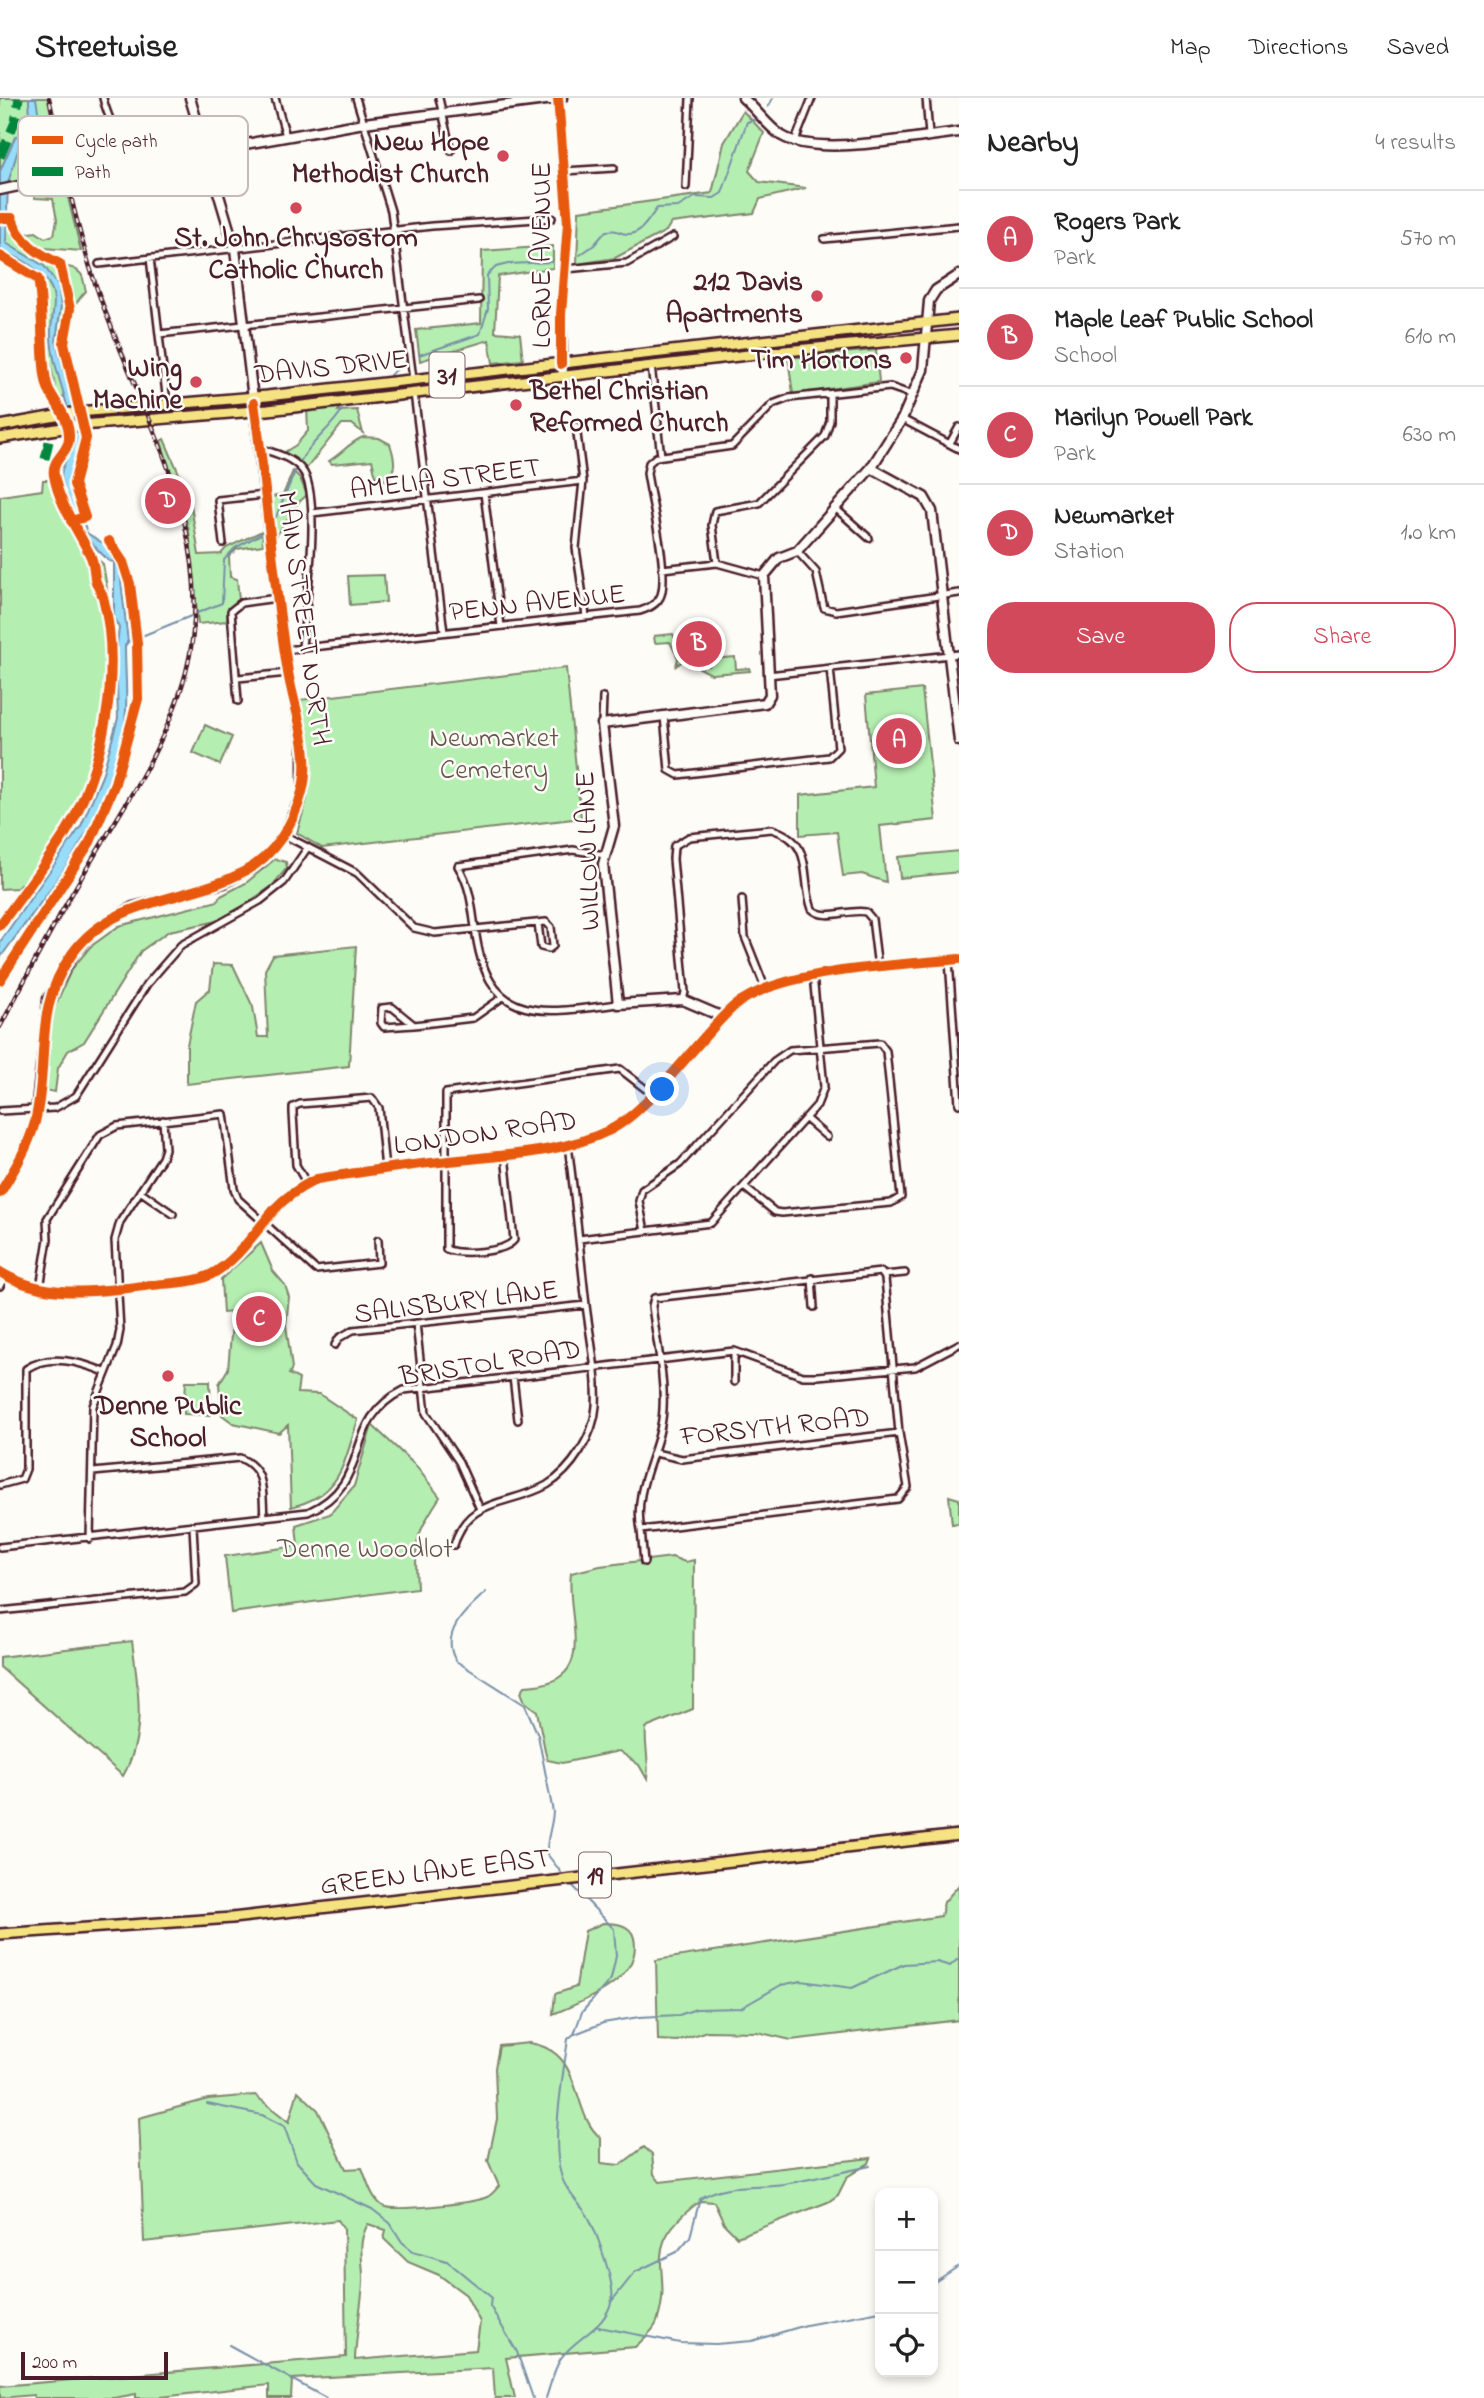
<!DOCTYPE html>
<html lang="en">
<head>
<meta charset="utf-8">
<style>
	:root { --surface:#fff; --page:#f2f2f2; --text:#222; --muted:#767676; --line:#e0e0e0; --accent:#d1495b }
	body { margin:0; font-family:"Indie Flower",sans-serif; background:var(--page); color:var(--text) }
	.controls { position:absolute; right:21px; bottom:21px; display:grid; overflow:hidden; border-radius:14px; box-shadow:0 4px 10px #0003 }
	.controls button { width:63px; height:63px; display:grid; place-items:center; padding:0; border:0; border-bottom:2px solid var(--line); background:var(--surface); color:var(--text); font:35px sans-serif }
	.scale { position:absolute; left:21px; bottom:18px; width:147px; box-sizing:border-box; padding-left:7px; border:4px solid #4a1f2b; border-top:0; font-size:19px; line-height:24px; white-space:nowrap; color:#4a1f2b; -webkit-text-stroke:5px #fdfcf7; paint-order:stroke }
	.you { position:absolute; left:663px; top:992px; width:24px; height:24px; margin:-18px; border:5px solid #fff; border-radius:50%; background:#1a73e8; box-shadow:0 0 0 10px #1a73e833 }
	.badge { display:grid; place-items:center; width:46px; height:46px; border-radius:50%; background:var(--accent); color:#fff; font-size:23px; font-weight:700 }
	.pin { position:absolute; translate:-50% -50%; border:4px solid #fff; box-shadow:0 2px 7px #0006 }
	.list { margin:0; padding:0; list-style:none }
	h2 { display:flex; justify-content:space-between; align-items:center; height:91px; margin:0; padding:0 28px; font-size:30px }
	h2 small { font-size:23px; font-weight:400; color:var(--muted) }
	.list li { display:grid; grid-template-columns:46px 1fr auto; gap:21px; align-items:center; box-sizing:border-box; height:98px; padding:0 28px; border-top:2px solid var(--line) }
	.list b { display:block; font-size:26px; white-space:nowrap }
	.list p { margin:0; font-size:23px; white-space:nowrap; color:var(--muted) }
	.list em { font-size:23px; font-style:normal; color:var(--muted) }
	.actions { display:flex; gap:14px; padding:21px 28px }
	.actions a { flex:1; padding:16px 0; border:2px solid var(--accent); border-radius:28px; text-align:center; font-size:24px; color:var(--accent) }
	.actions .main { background:var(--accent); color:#fff }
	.icon { flex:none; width:38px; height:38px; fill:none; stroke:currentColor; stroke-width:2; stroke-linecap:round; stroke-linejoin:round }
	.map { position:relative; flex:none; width:959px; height:2300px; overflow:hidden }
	header { display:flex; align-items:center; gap:42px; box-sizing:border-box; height:98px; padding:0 35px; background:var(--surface); border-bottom:2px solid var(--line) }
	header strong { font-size:33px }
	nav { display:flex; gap:38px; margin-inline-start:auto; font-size:24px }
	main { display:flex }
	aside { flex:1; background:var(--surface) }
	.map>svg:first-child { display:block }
</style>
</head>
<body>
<header>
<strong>Streetwise</strong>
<nav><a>Map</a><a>Directions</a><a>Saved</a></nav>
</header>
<main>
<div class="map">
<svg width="959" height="2300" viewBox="0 0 959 2300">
	<rect width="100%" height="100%" fill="#fdfcf7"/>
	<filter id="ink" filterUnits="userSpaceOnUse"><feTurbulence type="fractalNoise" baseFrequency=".0143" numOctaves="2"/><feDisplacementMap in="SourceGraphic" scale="14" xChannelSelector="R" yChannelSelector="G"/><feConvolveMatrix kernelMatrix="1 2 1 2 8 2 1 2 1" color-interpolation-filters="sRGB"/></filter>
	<g filter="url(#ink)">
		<path fill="#b5eeb1" stroke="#80866e" stroke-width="2" fill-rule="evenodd" d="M0,0H49L66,74L11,85L0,75Z
			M743,13L764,35L749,73L759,84L806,90L760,101L754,115L671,125L666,133L615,160L577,166L579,113L712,95L724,45Z
			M65,87L81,153L44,150L23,136L36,134L45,140L54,137L57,122L53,101L35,100L31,94Z
			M12,124C18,145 34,157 55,166C64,169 75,168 81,176C84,180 84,188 86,193C55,226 65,259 73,299H57L35,183L0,157V125Z
			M553,148V170L498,178L495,234L520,236L523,262L493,265L489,242L420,263L416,232L481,225L482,153Z
			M876,252L879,284L793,296L788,260Z
			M342,306L338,313L357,312L363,335L352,326H342L306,371L283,355L296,347L308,333L307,309Z
			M363,339L379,340L390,346C395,361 397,370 387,383L376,379L372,362L332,366L329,363C342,355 349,345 363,339Z
			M164,341L190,401L199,457L221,456L226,450L262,433L263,447L237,451L229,458L230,479L237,481L239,502L228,511L227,523L198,526L189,433L161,343Z
			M293,373L300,380L307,397L298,405L275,440L271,399L283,397Z
			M43,382H53C65,415 75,443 103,466L108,496L104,625L90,668L60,747L17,790L0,791V398L42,392Z
			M384,477L386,504L350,507L348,478Z
			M673,536L680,553L698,555L709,568L712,561L735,559L736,571L749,570L750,573L711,576L684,562L676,568L678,560L670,544L655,545L654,538Z
			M566,570L581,720L322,750L297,735L307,701L310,661L299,602Z
			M922,591L936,722L880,728L886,784L862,776L843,778L837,734L800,737V697L874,689L866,597Z
			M205,627L232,639L220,667L193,655Z
			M959,753V774L900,780L898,759Z
			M275,761L286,764L287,770L272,788L223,822L169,833L141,853L84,944L68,953L58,970L55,994L44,992L49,922L71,872L90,849L119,828L218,803L219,799L246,785Z
			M356,848L349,968L187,986V947L196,903L210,891L213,866L233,867L253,909L258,939H268L265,872L273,857Z
			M261,1145L273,1173L285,1187L289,1199L286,1227L292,1270L289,1276L299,1281L297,1295L319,1296L358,1322C343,1366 342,1397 291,1409L288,1327L279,1335L233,1325L222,1317L219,1286L228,1271L233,1214L223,1215L221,1181Z
			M186,1283H210L211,1317L184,1316Z
			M372,1327L415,1367L440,1399C414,1438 415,1444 417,1490L231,1515L225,1458L298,1448L296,1427L330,1416L354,1388Z
			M949,1398L959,1401V1425L952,1426Z
			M672,1459L685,1464L694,1462L693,1611L646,1630C644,1648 650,1663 647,1681L639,1667L619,1653L562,1665L547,1662L537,1613L525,1604L521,1594L525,1588C602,1586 565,1521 571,1475L600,1468Z
			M132,1543C138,1590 147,1635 123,1678L0,1569V1559Z
			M959,1787V1922L791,1942L757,1934L707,1933L677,1943L658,1942L656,1862L941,1818L944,1804Z
			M603,1825C615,1825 631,1826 634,1840C643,1882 582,1904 553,1916L555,1896L576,1889L585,1833Z
			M529,1945C586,1953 569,2015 601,2040V2065L620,2067L644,2049L652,2056L654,2076L660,2084L871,2060L869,2065L847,2079L838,2097L828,2104L737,2139L724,2126L714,2104L700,2103C634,2153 676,2168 657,2224C654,2233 642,2242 635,2249L506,2260L515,2300H495L493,2270L292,2281L291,2300H269V2287L152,2300H136V2296L114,2300H34L33,2297L0,2300V2288L346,2259L344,2131L338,2122L144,2144L139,2020L208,2001L255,1997L289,2024L298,1993L318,2012L346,2071L362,2070C367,2082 371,2100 383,2108C394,2114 474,2105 487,2099C492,2097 495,2092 499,2088L488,2063L497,2021L495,1970L499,1948ZM368,2126L386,2132L384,2141L408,2164L439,2177L466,2197L480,2224L476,2252L355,2262C356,2236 361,2210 363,2185C364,2162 356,2147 368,2126Z"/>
		<path fill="#97dcf9" stroke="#7890a7" stroke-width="2" d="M29,0H36L39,19L36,39L18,52L8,85L6,145L44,168L58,187L61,208L56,243L81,340L70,379L87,435L112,451L119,465L128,544L125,548C125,569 127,591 126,612C120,708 54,786 0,860V844L81,728L102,678L118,620L116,556L119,530L114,520V464L109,463C83,439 70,417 62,382C58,368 73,356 73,342C72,308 52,273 51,237C50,222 58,204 51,190C43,173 21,159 6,156L0,149V73L15,39L29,31Z"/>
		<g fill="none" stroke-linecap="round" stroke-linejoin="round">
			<path stroke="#7890a7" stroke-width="2" d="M768,9L773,0
				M580,157L594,147L606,133C614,132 615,132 622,135C639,141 649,121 657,110L678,109L695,99L714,100L722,95L747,24L756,21
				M419,257L480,236L488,211L487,177L496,169L508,166L553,164
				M390,277L406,264
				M300,364C311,343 330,332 342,312
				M276,419L296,371
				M197,515L222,505L224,462L235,450L261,436
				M127,544L191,518
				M486,1494C466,1512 439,1535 456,1563L525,1607L538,1637L553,1714C552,1730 546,1741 547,1756L561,1774
				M575,1936L603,1925L639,1919L679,1917L696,1911L741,1910L781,1887L801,1883L852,1890L904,1866L937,1864L950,1868L959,1860
				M207,2006L262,2017L284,2028L297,2064L316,2085L372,2111L390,2125L402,2144L413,2153L447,2163L491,2199L490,2208L517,2254L533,2300
				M933,2185L959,2168
				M611,2204L635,2174L677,2154L690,2139L700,2101C724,2084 757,2090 784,2086C813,2081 842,2074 870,2068
				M599,2229L680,2245L716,2246L752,2243L806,2227L880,2213
				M229,2247L326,2300
				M546,2300C550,2288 554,2271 561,2260C578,2237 606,2231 612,2201C615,2185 595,2129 586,2115C577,2103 567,2094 562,2080C550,2045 563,1978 568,1941L574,1936L582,1914L611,1881L616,1858L614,1831L572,1787"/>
			<g stroke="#4a1f2b" stroke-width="10">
				<path id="street" d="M103,0C108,23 122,43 128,67
					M275,0L286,38
					M356,0L391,113L413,281
					M439,0L451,53
					M926,0L929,37
					M795,43L812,0
					M564,73L614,70
					M686,89L690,0
					M824,141L959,128
					M150,160L167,305
					M99,166L432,128L552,120
					M566,171L627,165L673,139
					M159,236L479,202
					M651,268L658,326
					M414,295L444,534
					M902,321L959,351
					M576,328L583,383L576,450L586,518
					M658,333L661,358
					M950,345L959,329
					M259,350C274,355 292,359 302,372C323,398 305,513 302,549
					M484,395L501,528
					M834,409L869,440
					M312,415L583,383
					M223,445L218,402L265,397
					M797,453L816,474L824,510L836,513L959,495
					M717,465L712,427L715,413L759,405L825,338L830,323V296
					M662,471L717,465L764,478
					M285,552L640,513C649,510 658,506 661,497C669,472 651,403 647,375L649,365L656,359L732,348L773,306L789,300L890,289L913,297
					M768,577L959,556
					M238,580L288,575
					M238,603L231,513L241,505L277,500
					M664,618L669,672L678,677L829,659L838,650L830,570
					M602,626L603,599
					M284,737L357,775L414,830L435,835L546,824L551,829L553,848L549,851L541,849L538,825
					M605,757L573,752L458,768C470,787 472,808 475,830C487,928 540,916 618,906
					M742,801L745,839L766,892
					M949,862L959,1006
					M683,902L685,894L673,761L674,748L689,739L772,731C816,745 800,779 812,811C825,824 849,810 866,814L872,821L878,870
					M414,927L384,929L381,925L382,910L392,909L414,927L473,920L503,899
					M0,1013L55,1010L76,998L147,886L181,847L260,803L284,784L308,749
					M805,1020L827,1039
					M505,1057L514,1142C504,1155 460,1157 446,1151V995L620,971L652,996
					M307,1086L296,1067L293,1015V1009L300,1006L372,1000L379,1010L385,1071
					M140,1093L173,1116
					M645,1133L639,1103L642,1092L680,1066L774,963L790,952L880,945L886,953L901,1099L891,1105L782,1115L775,1114L744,1089
					M579,1141L711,1125L817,1007L824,989L813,877
					M881,1174L885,1180L899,1335L908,1389L898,1401L641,1432C632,1388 661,1354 663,1311C665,1278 656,1241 652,1208L654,1200Z
					M884,1177L905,1175
					M812,1180L814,1209
					M0,1188L5,1177
					M40,1190L48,1141L47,1121L100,1037L117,1028L224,1016L234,1091L238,1101L316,1172L379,1165L378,1142
					M416,1225L426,1315L459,1364L480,1411
					M335,1247L339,1240L353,1232L586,1207
					M734,1253V1284
					M513,1279L518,1322
					M655,1355L682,1361L899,1335
					M93,1374L240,1360C267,1372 262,1394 264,1420
					M0,1387L22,1381L26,1371V1271C50,1255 80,1264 105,1274
					M641,1432L644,1464
					M90,1441L93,1308L117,1248L120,1232L115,1142L120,1124L162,1060L165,1051L163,1022
					M454,1447C468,1398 510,1408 547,1387C572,1372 594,1337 596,1308C598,1275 590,1240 586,1207C580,1154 575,1100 568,1047
					M0,1449L308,1414C376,1384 339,1324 404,1292L734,1253L803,1278H818L915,1269L959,1246
					M0,1513L185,1494L196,1486L193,1428"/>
			</g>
			<g stroke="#4a1f2b" stroke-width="13">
				<path id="secondary" d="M558,0L568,125L561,216L563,279
					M743,0C757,12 767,28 782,38C817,59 916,39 959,34
					M82,75L364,25L562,0
					M0,92L56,80
					M871,370L924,399L932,413L959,643
					M723,919L683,902L618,906L603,766L614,728L602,626L765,605L770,597L764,478L779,460L797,453L871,370L902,321L923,272L929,203L936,192L959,177
					M0,1095L20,1062L35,1025L48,901L75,853L99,828L133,809L224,785L259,766L284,737L303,693V645L288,575L277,500L235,151L190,0
					M0,1174C47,1203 100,1193 152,1187C170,1185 193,1185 210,1177C236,1164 256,1133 274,1112C286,1098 301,1089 317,1081C361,1074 405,1067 449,1063C502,1057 561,1056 610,1032C650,1012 696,943 733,909C776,871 902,867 959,861"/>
			</g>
			<g stroke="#4a1f2b" stroke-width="14">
				<path id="primary" d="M0,328L78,314L267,298L959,221
					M0,340L82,327L268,312L774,254L959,237
					M0,1836L232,1820L959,1737"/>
			</g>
			<use href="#street" stroke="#fdfcf7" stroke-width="5"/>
			<use href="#secondary" stroke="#fdfcf7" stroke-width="8"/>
			<use href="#primary" stroke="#f5e382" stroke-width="9"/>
			<g stroke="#4a1f2b" stroke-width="4.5">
				<path id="rail" d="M0,929C24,884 47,838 73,794C113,723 165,655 186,574C222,435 137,311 95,185C75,125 63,62 49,0"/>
			</g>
			<use href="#rail" stroke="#fdfcf7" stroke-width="2" stroke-dasharray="5" stroke-linecap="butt"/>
			<g stroke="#4a1f2b" stroke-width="13" stroke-linecap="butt">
				<path id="secondary-bridge" d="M56,80L82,75"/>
			</g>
			<use href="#secondary-bridge" stroke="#fdfcf7" stroke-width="8"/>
			<path stroke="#00873e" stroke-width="9" stroke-dasharray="18 9" stroke-linecap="butt" d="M0,59L15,24L19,0
				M45,361L50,339"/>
			<g stroke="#fdfcf7" stroke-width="15">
				<path id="cycleway" d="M558,0L568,125L561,216V266
					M0,120H12C19,144 39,156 60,166L70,211L64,245L86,340L74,386L85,419L71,423
					M0,158L38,181C44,207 40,275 49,292C57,307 70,322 69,340C69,355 51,361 54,377C59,407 79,433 91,459C94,466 94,473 95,480C96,487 101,493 103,499C122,571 104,673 65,736C45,767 22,797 0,827
					M0,882L90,744L115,685L138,601L137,545L130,486L123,464L109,443
					M0,1095C14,1072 28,1050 35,1024C50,962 32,912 72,856C114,797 188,805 245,773C274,758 294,725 302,694C313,655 294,611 288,574C273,485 267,394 254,305
					M0,1174C47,1203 100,1193 152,1187C170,1185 193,1185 210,1177C236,1164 256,1133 274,1112C286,1098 301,1089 317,1081C361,1074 405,1067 449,1063C502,1057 561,1056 610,1032C650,1012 696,943 733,909C776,871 902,867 959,861"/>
			</g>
			<use href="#cycleway" stroke="#e8590c" stroke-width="10"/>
		</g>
	</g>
	<g fill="#d1495b" stroke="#fdfcf7" stroke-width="2.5">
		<circle cx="503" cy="58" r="7"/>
		<circle cx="296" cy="110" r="7"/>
		<circle cx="817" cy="198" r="7"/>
		<circle cx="906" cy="260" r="7"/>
		<circle cx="196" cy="284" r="7"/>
		<circle cx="516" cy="307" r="7"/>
		<circle cx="168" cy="1278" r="7"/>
	</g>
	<g text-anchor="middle" stroke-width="5" stroke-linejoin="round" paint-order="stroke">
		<g fill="#fdfcf7" stroke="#806168" stroke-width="2">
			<rect x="429.5" y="254.5" width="35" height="45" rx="5"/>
			<rect x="579" y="1754.5" width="32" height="45" rx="5"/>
		</g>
		<g font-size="26" font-weight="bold" fill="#4a1f2b">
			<text x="447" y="286">31</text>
			<text x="595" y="1786">19</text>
		</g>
		<g font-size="28" font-weight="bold" fill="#4a1f2b" stroke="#fdfcf7" text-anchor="end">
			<text x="489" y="52">New Hope<tspan x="489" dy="32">Methodist Church</tspan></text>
			<text x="296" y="148" text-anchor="middle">St. John Chrysostom<tspan x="296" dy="32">Catholic Church</tspan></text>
			<text x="803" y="192">212 Davis<tspan x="803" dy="32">Apartments</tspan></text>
			<text x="892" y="270">Tim Hortons</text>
			<text x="182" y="278">Wing<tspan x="182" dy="32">Machine</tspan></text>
			<text x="530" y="301" text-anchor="start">Bethel Christian<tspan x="530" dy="32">Reformed Church</tspan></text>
			<text x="168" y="1316" text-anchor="middle">Denne Public<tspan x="168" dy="32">School</tspan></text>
		</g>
		<g font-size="28" fill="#4a1f2b" stroke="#fdfcf7">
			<text transform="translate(540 157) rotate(-90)" y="10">LORNE AVENUE</text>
			<text transform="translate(331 267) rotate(-6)" y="10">DAVIS DRIVE</text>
			<text transform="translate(445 379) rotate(-7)" y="10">AMELIA STREET</text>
			<text transform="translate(537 503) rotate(-6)" y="10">PENN AVENUE</text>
			<text transform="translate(306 520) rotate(82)" y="10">MAIN STREET NORTH</text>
			<text transform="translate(586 753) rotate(-92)" y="10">WILLOW LANE</text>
			<text transform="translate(485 1033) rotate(-8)" y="10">LONDON ROAD</text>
			<text transform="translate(456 1202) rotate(-7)" y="10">SALISBURY LANE</text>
			<text transform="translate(490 1263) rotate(-9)" y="10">BRISTOL ROAD</text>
			<text transform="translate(775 1327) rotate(-6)" y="10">FORSYTH ROAD</text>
			<text transform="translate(435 1772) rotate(-7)" y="10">GREEN LANE EAST</text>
		</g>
		<g font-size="28" fill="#65534c" stroke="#fdfcf7">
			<text x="494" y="648">Newmarket<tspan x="494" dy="32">Cemetery</tspan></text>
			<text x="365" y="1459">Denne Woodlot</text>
		</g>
	</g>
	<rect x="18" y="18" width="230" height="80" rx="10" fill="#fdfcf7" stroke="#c7baba" stroke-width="2"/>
	<rect x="32" y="38" width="31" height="8" fill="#e8590c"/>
	<rect x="32" y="69" width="31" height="9" fill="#00873e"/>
	<g font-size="19" fill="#4a1f2b">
		<text x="75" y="49">Cycle path</text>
		<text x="75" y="80">Path</text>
	</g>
</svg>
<div class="controls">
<button>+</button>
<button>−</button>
<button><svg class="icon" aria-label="locate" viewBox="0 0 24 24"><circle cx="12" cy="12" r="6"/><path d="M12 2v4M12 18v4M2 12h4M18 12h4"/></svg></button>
</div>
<div class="scale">200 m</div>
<div class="you"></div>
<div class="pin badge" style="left:899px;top:643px">A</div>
<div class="pin badge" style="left:699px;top:546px">B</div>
<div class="pin badge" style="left:259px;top:1221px">C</div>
<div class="pin badge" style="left:168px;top:403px">D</div>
</div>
<aside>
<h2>Nearby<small>4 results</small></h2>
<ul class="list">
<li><span class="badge">A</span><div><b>Rogers Park</b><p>Park</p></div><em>570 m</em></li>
<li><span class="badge">B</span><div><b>Maple Leaf Public School</b><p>School</p></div><em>610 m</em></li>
<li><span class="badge">C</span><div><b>Marilyn Powell Park</b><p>Park</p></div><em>630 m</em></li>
<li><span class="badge">D</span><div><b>Newmarket</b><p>Station</p></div><em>1.0 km</em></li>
</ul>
<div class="actions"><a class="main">Save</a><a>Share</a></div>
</aside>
</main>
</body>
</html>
